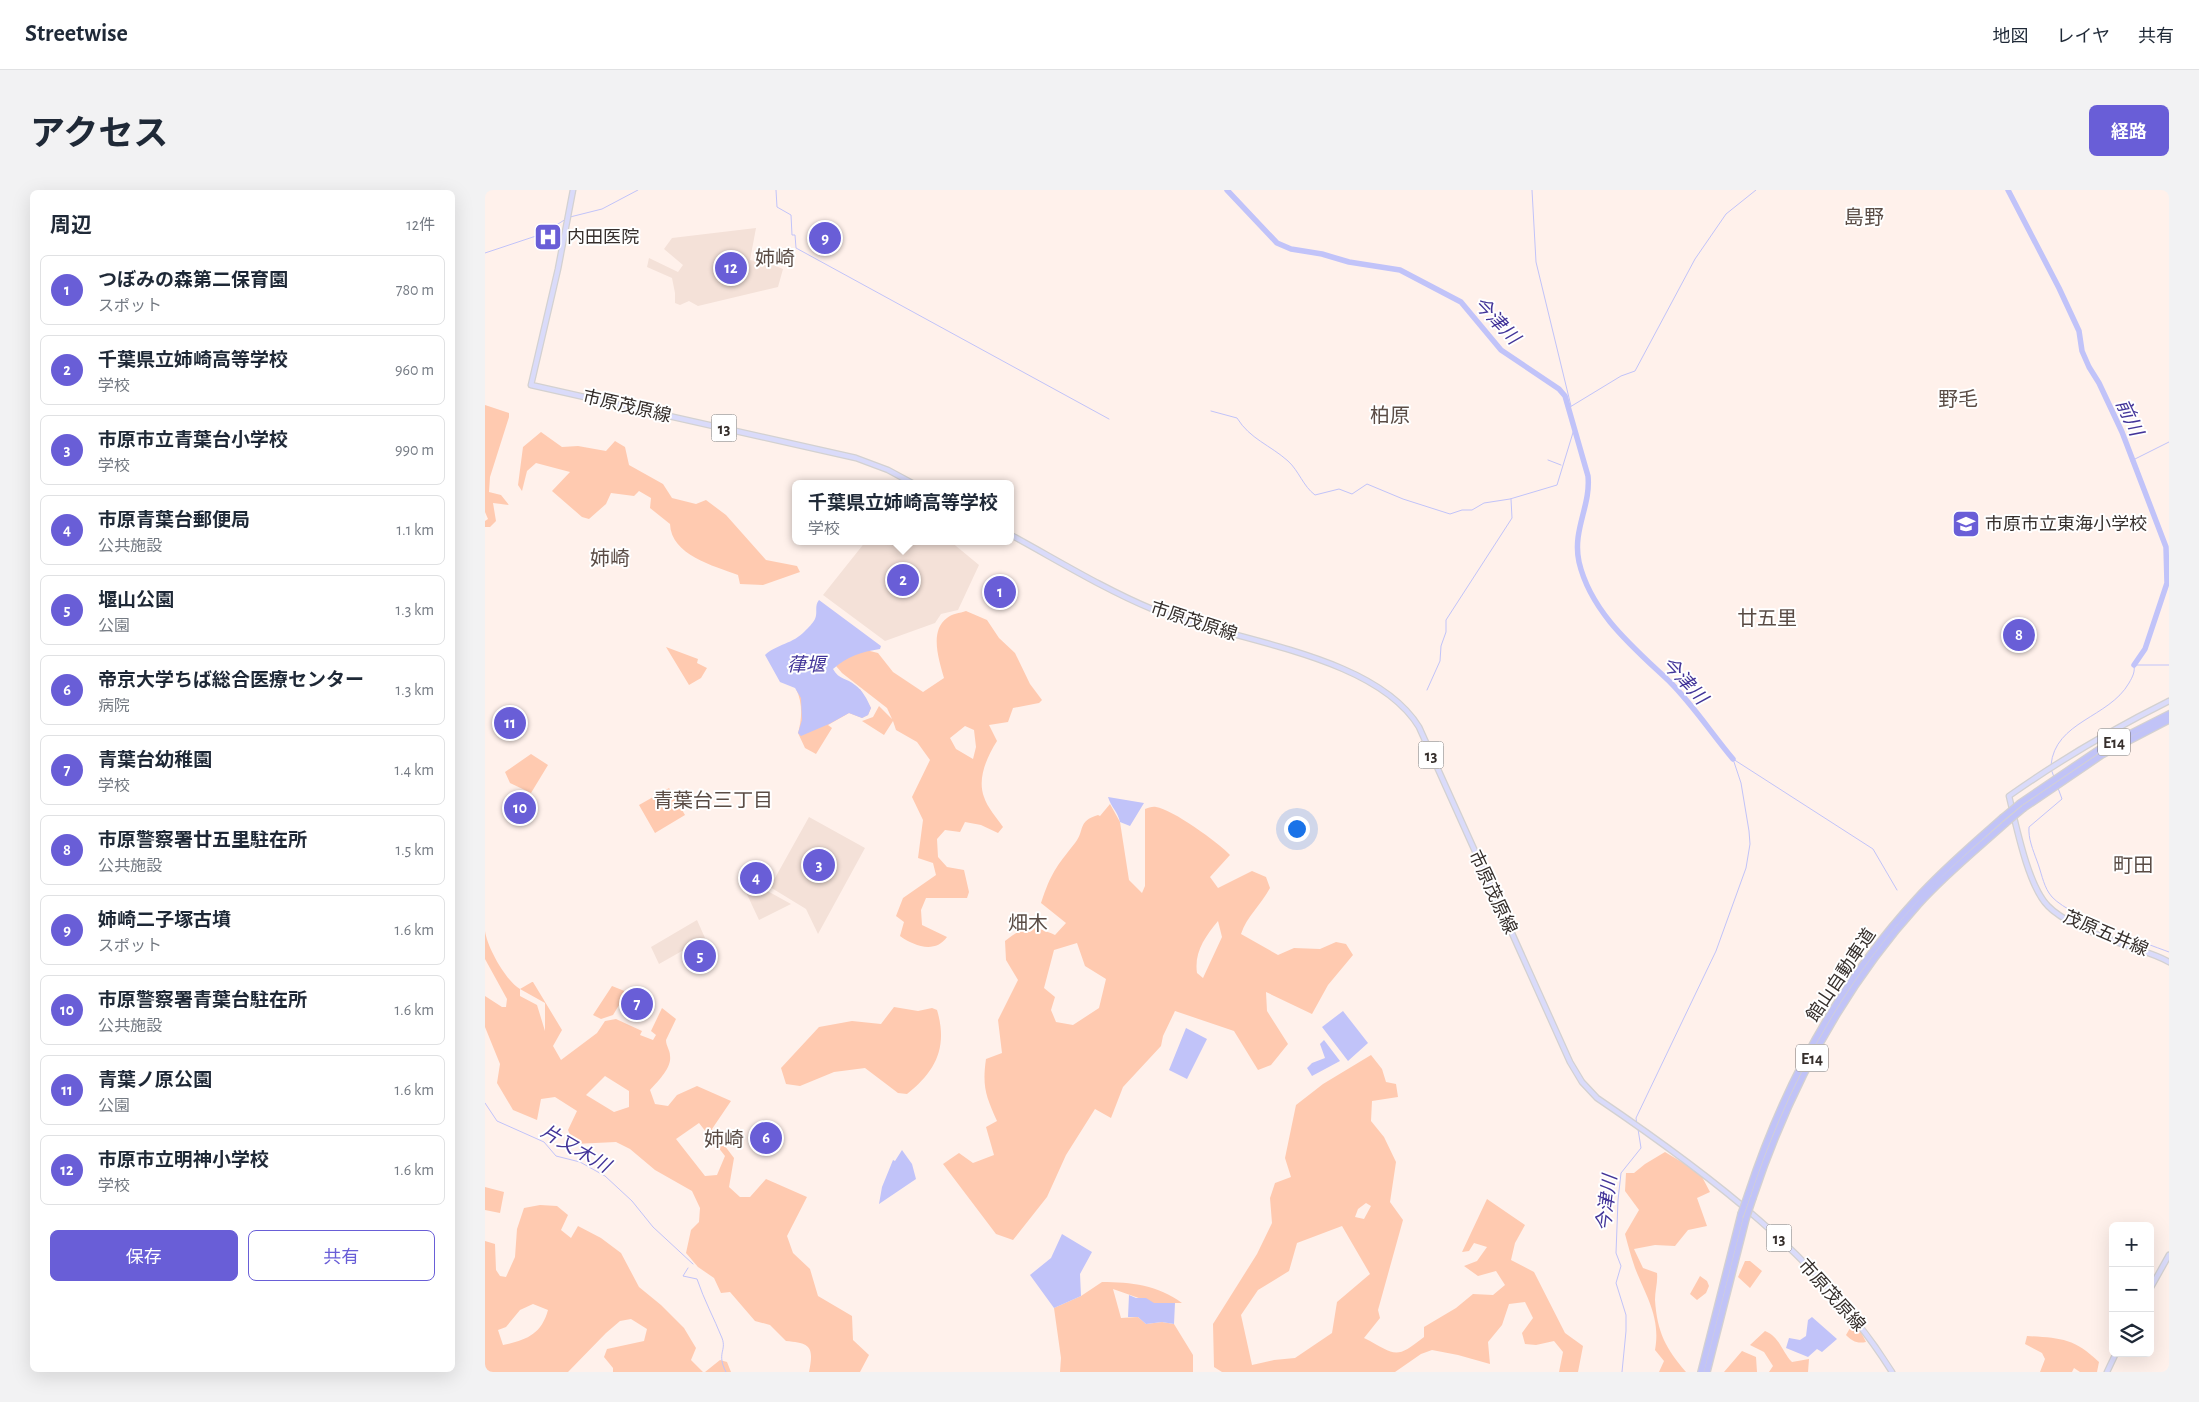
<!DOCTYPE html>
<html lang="ja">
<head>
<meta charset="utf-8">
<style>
	:root { --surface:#fff; --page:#f2f2f3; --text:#1f2937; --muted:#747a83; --line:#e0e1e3; --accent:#695ed7 }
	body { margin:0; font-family:"Alegreya Sans","Noto Sans JP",sans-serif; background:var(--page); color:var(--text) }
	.controls { position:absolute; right:15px; bottom:15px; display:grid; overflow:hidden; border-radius:8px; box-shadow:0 5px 20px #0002 }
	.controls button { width:45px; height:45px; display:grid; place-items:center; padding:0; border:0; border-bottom:1px solid var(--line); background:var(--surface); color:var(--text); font:25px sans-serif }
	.you { position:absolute; left:811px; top:638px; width:18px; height:18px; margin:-12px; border:4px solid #fff; border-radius:50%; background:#1a73e8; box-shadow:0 0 0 8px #1a73e833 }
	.badge { display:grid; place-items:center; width:32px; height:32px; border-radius:50%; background:var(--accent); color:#fff; font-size:16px; font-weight:700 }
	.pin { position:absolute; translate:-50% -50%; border:2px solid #fff; box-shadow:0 1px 5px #0006 }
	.popup { position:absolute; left:307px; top:290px; width:222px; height:65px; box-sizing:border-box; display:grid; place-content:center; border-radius:8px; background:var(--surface); filter:drop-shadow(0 1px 4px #0005); font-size:16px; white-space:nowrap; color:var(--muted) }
	.popup b { font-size:19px; color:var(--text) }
	.popup::after { content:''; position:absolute; left:50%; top:100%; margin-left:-10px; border:10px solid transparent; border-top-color:var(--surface) }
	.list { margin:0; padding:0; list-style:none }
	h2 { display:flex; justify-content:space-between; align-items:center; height:65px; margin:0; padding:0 20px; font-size:21px }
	h2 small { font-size:16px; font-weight:400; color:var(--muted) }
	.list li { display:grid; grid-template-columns:32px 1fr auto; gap:15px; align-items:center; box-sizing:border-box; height:70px; margin:0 10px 10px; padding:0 10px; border:1px solid var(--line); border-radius:8px }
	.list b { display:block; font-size:19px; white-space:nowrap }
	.list p { margin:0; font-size:16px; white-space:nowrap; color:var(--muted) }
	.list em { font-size:16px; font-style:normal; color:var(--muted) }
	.actions { display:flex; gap:10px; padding:15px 20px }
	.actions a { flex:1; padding:11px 0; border:1px solid var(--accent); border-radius:8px; text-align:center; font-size:18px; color:var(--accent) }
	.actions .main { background:var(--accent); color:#fff }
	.icon { flex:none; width:28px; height:28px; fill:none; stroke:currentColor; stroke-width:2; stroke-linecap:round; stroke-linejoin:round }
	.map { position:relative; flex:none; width:1684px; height:1182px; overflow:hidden; border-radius:8px }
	header { display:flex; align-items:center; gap:30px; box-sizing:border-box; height:70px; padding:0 25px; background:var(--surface); border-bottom:1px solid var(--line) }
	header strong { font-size:24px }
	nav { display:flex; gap:28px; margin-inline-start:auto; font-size:18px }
	.intro { display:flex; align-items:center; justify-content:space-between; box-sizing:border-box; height:120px; padding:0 30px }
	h1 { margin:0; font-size:35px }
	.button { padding:12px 22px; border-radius:8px; background:var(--accent); color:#fff; font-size:18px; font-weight:700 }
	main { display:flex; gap:30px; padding:0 30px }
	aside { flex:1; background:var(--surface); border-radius:8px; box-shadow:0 5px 20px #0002 }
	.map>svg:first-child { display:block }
</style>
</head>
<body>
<header>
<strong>Streetwise</strong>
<nav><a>地図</a><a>レイヤ</a><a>共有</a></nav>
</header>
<div class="intro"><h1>アクセス</h1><a class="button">経路</a></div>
<main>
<aside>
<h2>周辺<small>12件</small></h2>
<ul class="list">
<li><span class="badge">1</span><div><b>つぼみの森第二保育園</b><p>スポット</p></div><em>780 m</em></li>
<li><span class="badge">2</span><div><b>千葉県立姉崎高等学校</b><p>学校</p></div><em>960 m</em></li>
<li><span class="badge">3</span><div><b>市原市立青葉台小学校</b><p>学校</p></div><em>990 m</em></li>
<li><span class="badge">4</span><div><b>市原青葉台郵便局</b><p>公共施設</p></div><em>1.1 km</em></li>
<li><span class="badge">5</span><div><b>堰山公園</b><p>公園</p></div><em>1.3 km</em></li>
<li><span class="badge">6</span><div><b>帝京大学ちば総合医療センター</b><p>病院</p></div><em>1.3 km</em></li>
<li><span class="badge">7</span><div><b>青葉台幼稚園</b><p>学校</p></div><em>1.4 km</em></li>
<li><span class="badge">8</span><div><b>市原警察署廿五里駐在所</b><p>公共施設</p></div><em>1.5 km</em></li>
<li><span class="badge">9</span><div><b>姉崎二子塚古墳</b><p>スポット</p></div><em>1.6 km</em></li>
<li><span class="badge">10</span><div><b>市原警察署青葉台駐在所</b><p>公共施設</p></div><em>1.6 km</em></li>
<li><span class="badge">11</span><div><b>青葉ノ原公園</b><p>公園</p></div><em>1.6 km</em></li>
<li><span class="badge">12</span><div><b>市原市立明神小学校</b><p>学校</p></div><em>1.6 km</em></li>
</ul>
<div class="actions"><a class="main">保存</a><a>共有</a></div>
</aside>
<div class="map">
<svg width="1684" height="1182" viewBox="0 0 1684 1182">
	<rect width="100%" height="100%" fill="#fff1eb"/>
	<path fill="#f4e1d8" d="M67,37L74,40L69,57L53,52L56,41Z
		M271,38L265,70L284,73L298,79L293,97L213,116L204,111L195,115L190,113V103L187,88L162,77L164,68L193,82L198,75L179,59L187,48Z
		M381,351H456L460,354L465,351L494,375L473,420L456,424L450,433L400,451L338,405Z
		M324,627L380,658L333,744L321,719L285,697Z
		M266,692L306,714L274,730L260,700Z
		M212,730L220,748L174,774L166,757Z"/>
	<path fill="#ffcab0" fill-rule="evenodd" d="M0,215L24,223V227L5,287L4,302L16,305L24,315L8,313L11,331L5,337H0V331L3,329L0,322Z
		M56,242L77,257L93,256L121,261L130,251L140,257L144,275L178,294L187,308L211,314L221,310L241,325L281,370L312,376L315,382L278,395L255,394L253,385C229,376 186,365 185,334L165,318L166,308L154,301L149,306L126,303L121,314L104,329L97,327L67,301L85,282L51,273L42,281L37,301L33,295L38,257Z
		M481,421L502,430L514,448L530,463L545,494L557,510L554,513L528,518L523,532L504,535L512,551C502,567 492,588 499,607C502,617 512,628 518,637L513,643L496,635L480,632L475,642L460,640L452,649L453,667L462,677L479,680L484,702L482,708H441L436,720L437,735L462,747C450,764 429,756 415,746L419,732L411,726L418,708L451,685L448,673L433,668L438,630L427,607L445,570L432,552L411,540L408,531L399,545L377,531L388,527L394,516L407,529L402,518L357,483L351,476L359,469L381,460L393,463L408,482L438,502L459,488C454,470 444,441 462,428C466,424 475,423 481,421ZM480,536L489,540L491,557L488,569L471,559L465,548Z
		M181,457L213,469L212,473L222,478L216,488L204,495Z
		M311,499H375L386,518L383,525L377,528L364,523L343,535L347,538L331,564L320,558L313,543C317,529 318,513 311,499Z
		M46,564L63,575L46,603L25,593L20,582Z
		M184,598L200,625L170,643L154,615Z
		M625,614L635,632L644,690L657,703L660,696V619C663,618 668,616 671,617C687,619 734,653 745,665L725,687L733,698L767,681L781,687L785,698C776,715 762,726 756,744L793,765L809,758L835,759L851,752L861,754L868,765L843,795L827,824L781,802L782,821L803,854L786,875L773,880L749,841L690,821L678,846L676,856L638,897L626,928L610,919L581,965L562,1007L528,1050L511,1044L458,974L474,963L488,973L509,965L501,937L512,931C501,906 497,897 501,869L517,863L513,830L533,790L521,770L520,751C540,735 547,735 570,745L581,733L556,713C566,683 571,677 590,653C600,641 592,631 613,625L615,626ZM733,731L737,747L718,788L712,783C709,762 720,747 733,731ZM592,753L600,776L621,789L614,818L588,835L571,832L566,820L570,807L559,798L569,760Z
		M0,741C2,757 21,791 35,799V806L52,815L60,841V813L35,799L47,792H48L77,840L68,856L76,870L112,843L120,831L131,829L157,841L155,845L168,850L171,845L166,841L177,818L191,829L181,850C181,856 185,860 185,866C187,878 172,892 165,900L170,914L183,916L192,905L212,896L246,911L227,939L249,968L244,997L255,1007H265L281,989L322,1007L302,1046L308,1063L325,1079L333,1106L367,1126L368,1150L384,1165L375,1182H324C329,1157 326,1153 301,1151L285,1135L270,1131L245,1102L236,1103L229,1088L213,1077L201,1063L206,1040L214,1032L215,1018L207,1001L170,980L145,959L131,952L89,954L83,940L92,921L70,907L56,909L52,930L28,920L12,893L15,874L0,837V806L17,817H21L22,809L0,769ZM120,886L144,901V917L129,922L101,905ZM214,933L240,966L232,985L220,986L191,949Z
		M221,751L230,770L207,781L199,764Z
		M127,796L142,802L128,825L116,829L108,825Z
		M409,817L433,821L447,818L452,820C463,857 451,881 422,904L413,903L380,878L349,882L315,896L301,894L296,878L334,837L367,831L396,834Z
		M886,865L897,879L901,892L911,894L913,907L887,911L886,931L899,947L911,972L905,1012L918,1030L893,1120L895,1128L879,1148C911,1164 909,1171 939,1147V1137L971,1118L988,1104L1008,1105L1020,1095L1011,1081L993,1086L979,1076L992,1071L1002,1057L989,1053L984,1061L977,1062L1002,1009L1040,1035L1030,1053L1026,1070L1049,1082L1080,1143L1098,1156L1093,1182H1074L1078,1162L1069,1151L1051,1155L1040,1154L1037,1143L1048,1128L1040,1112L1024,1114L1017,1135L1003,1152L1005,1174L973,1165L947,1160L936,1164L910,1182H737L729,1177L728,1134L772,1064L787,1033L785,1008L790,993L806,987L800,968L811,915L838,894ZM881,1013L886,1016L879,1029L870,1027L873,1019ZM857,1036L885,1084L852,1112L847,1143L810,1168L789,1170L767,1175L756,1125L773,1100L804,1081L812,1053Z
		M1180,962L1215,983L1225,1002L1212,1008L1222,1036L1203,1040L1190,1056L1170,1055L1149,1059L1158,1078L1172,1083C1173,1092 1170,1101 1170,1110C1172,1142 1181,1159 1201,1182H1174L1179,1171L1170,1160C1176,1128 1161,1106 1150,1078C1146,1067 1143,1055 1140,1044L1154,1020L1140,1001L1141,983H1149L1160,974Z
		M0,997L19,1002L15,1023L0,1020Z
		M55,1015L72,1016L83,1025L76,1040L86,1048L93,1036L116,1048L136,1063L154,1097L176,1115L199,1138L211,1158L206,1170L218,1182H128V1178L119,1167L122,1159L159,1151L162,1139L146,1129L135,1131L121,1143L83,1182H0V1051L10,1054L11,1080L15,1086L21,1087L30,1067L32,1039L39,1018ZM48,1114L63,1120C56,1145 41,1150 18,1155L13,1140L21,1137L35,1120Z
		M1260,1071H1265L1277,1081L1265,1098L1253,1087Z
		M1215,1086L1222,1091L1224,1096L1221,1103L1212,1110L1205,1104Z
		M617,1092C646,1092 673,1095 697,1113H668L628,1099L636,1128L653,1127L661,1134L677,1132L689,1134L708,1165V1182H575L576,1168L569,1118L596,1106Z
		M1368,1133L1373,1136L1381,1152C1372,1154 1367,1151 1361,1145Z
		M1280,1141C1295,1147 1297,1162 1307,1172L1324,1169L1323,1182H1284L1288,1176L1279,1162L1265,1155Z
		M1542,1146C1575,1148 1589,1148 1614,1172L1612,1182H1595L1589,1178L1587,1182H1555L1560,1169L1557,1163L1540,1154Z
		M1257,1161L1271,1167L1272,1182H1239Z
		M235,1170L242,1172L246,1182H220Z"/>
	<path fill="#c1c3f9" d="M334,410L396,456L395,459C376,462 363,466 348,479C354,490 362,488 370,495C378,501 382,509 386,518L383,525L377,528L364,523L344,534L316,546L313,543L317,530L316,508L310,498L295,492L280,465C292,454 308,454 320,441C323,438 328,433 330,429C333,422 329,416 334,410Z
		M623,607L659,613L645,636L635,632C633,622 626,617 623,607Z
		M858,821L883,853L863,871L837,837Z
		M701,838L722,849L702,889L684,880Z
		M839,850L855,871L827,886L822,878L827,873L840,868L835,854Z
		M417,960L427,974L431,989L394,1014L397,997L408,970L410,971Z
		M577,1044L607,1062L595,1084L596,1106L569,1118L545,1085L566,1068Z
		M644,1105L651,1108H661L669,1113H690L689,1134L677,1132L661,1134L653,1127H643Z
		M1327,1127L1352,1149L1337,1162L1332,1159L1323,1167L1301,1158L1304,1148L1315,1150L1321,1146L1323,1130Z"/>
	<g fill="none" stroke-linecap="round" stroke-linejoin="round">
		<path stroke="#c1c3f9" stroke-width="1" d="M291,0L292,17L306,25L307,45H310L311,58L624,229
			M1047,0L1051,72L1086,216
			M85,27L117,19L153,0
			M0,63L57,44L81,29
			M1085,217L1136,186L1150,181L1210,69L1241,24L1271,0
			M726,221L752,228C765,249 785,255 803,271C814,281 818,296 830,305L854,299L867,304L882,294L918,309L965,324L977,320H987L999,313L1025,309L1072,295L1090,236
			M1063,270L1076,275
			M1646,271L1684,252
			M942,500L955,471L956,456L961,442V430L1027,328L1026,309
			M1248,569L1388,659L1412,700
			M1566,575C1570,531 1624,528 1644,493C1648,486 1650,482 1649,475H1684
			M1566,579L1569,587
			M1573,598L1577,609L1544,637C1543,648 1548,660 1552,671C1556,681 1558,694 1564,703C1576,724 1660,753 1684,762
			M0,913L12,931L59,952L71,966L95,972L120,986L147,1011L168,1037L208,1074
			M1152,935L1151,928L1231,761L1261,678L1265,654L1264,641L1256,593L1248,569
			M203,1078L198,1086L212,1089C219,1110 229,1128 237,1148C242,1161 231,1163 241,1182
			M1137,1182L1141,1141V1125L1131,1093L1136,1076L1131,1063L1133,1010L1136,983L1156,958L1153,939"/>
		<path stroke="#c1c3f9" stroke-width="5.5" d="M742,0L792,53L806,59L837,64L864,72L915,80L976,112L1016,160L1074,199L1080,206L1103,286C1106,316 1087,340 1094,372C1106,423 1149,458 1185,492C1208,515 1227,544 1248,569
			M1523,0L1574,98L1594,141L1597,161L1604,177L1614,193L1637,242L1681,357L1682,393L1660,459L1649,475"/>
		<g stroke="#d3d1d1" stroke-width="7">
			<path id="major" d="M88,0L73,79L46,195L371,268L403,280L429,294
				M526,345C572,370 619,399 667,419C744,451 889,463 934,537L1085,872L1097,892L1112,908C1224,984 1335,1067 1407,1182
				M1684,511C1628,539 1575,570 1524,606C1531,635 1543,696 1563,716C1578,732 1614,745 1634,753C1652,760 1668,763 1684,772
				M1665,1099L1684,1065
				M1622,1182L1631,1163"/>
		</g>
		<g stroke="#d3d1d1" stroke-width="8">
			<path id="highway" d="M1535,613L1613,560L1684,524
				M1539,618L1617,565L1684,530
				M1263,1004C1299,895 1354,793 1431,709C1458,679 1488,654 1517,628
				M1268,1008C1304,900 1357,799 1434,714C1460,685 1491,660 1520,634
				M1216,1182L1256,1024
				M1222,1182L1261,1029"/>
		</g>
		<use href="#major" stroke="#dadbfa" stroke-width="4.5"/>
		<use href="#highway" stroke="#c1c3f7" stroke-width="5.5"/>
		<g stroke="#d3d1d1" stroke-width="8" stroke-linecap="butt">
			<path id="highway-bridge" d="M1517,628L1535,613
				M1520,634L1539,618
				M1256,1024L1263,1004
				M1261,1029L1268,1008"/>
		</g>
		<use href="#highway-bridge" stroke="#c1c3f7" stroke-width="5.5"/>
	</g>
	<defs>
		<g id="hospital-square" transform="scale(1.4375)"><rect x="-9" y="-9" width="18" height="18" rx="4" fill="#695ed7" stroke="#fff"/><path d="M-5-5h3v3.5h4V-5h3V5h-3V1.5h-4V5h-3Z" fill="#fff"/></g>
		<g id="school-square" transform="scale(1.4375)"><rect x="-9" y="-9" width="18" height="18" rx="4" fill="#695ed7" stroke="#fff"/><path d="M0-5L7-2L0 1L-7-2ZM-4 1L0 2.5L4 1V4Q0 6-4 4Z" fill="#fff"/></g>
	</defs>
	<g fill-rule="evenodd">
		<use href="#hospital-square" x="63" y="47"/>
		<use href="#school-square" x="1481" y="334"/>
	</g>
	<g text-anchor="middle" stroke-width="4" stroke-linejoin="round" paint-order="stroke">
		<g fill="#fff" stroke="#726d6b" stroke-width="1">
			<rect x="226.5" y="224.5" width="25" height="27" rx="4"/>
			<rect x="1613" y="538.5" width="32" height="27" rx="4"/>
			<rect x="933.5" y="551.5" width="25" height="27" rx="4"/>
			<rect x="1311" y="854.5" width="32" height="27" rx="4"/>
			<rect x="1281.5" y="1034.5" width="25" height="27" rx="4"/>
		</g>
		<g font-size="16" font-weight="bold" fill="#362f2c">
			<text x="239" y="244">13</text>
			<text x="1629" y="558">E14</text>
			<text x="946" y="571">13</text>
			<text x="1327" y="874">E14</text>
			<text x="1294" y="1054">13</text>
		</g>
		<g font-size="18" fill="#362f2c" stroke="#fff" text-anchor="start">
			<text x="82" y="53">内田医院</text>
			<text x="1500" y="340">市原市立東海小学校</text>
		</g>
		<g font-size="18" fill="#362f2c" stroke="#fff">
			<text transform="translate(142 216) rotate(13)" y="6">市原茂原線</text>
			<text transform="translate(709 431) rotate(18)" y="6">市原茂原線</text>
			<text transform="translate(1008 702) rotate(65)" y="6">市原茂原線</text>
			<text transform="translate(1621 743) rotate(23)" y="6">茂原五井線</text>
			<text transform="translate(1356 785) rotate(-56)" y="6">館山自動車道</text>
			<text transform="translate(1347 1105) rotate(48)" y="6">市原茂原線</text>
		</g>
		<g font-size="19" font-style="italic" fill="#433599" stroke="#fff">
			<text transform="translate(1012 130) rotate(46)" y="7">今津川</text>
			<text transform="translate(1645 227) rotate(65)" y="7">前川</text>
			<text x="321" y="481">葎堰</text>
			<text transform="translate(1200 490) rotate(47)" y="7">今津川</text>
			<text transform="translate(91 958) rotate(30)" y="7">片又木川</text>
			<text transform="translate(1121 1013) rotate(-83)" y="7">今津川</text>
		</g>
		<g font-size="20" fill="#5a4c45" stroke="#fff">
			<text x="1379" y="34">島野</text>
			<text x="290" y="75">姉崎</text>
			<text x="1473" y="216">野毛</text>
			<text x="905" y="232">柏原</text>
			<text x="125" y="375">姉崎</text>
			<text x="1282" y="435">廿五里</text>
			<text x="228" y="617">青葉台三丁目</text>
			<text x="1648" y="682">町田</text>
			<text x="543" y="740">畑木</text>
			<text x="239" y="956">姉崎</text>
		</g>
	</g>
</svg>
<div class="controls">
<button>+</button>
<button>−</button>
<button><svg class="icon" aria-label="layers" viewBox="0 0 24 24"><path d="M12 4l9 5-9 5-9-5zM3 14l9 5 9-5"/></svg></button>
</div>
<div class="you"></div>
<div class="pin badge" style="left:515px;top:402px">1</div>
<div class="pin badge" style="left:418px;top:390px">2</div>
<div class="popup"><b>千葉県立姉崎高等学校</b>学校</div>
<div class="pin badge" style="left:334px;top:675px">3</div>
<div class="pin badge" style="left:271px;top:688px">4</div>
<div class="pin badge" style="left:215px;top:766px">5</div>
<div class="pin badge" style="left:281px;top:948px">6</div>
<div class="pin badge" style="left:152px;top:814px">7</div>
<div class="pin badge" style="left:1534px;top:445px">8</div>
<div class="pin badge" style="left:340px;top:48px">9</div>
<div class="pin badge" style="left:35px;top:618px">10</div>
<div class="pin badge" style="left:25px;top:533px">11</div>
<div class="pin badge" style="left:246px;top:78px">12</div>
</div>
</main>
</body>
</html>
